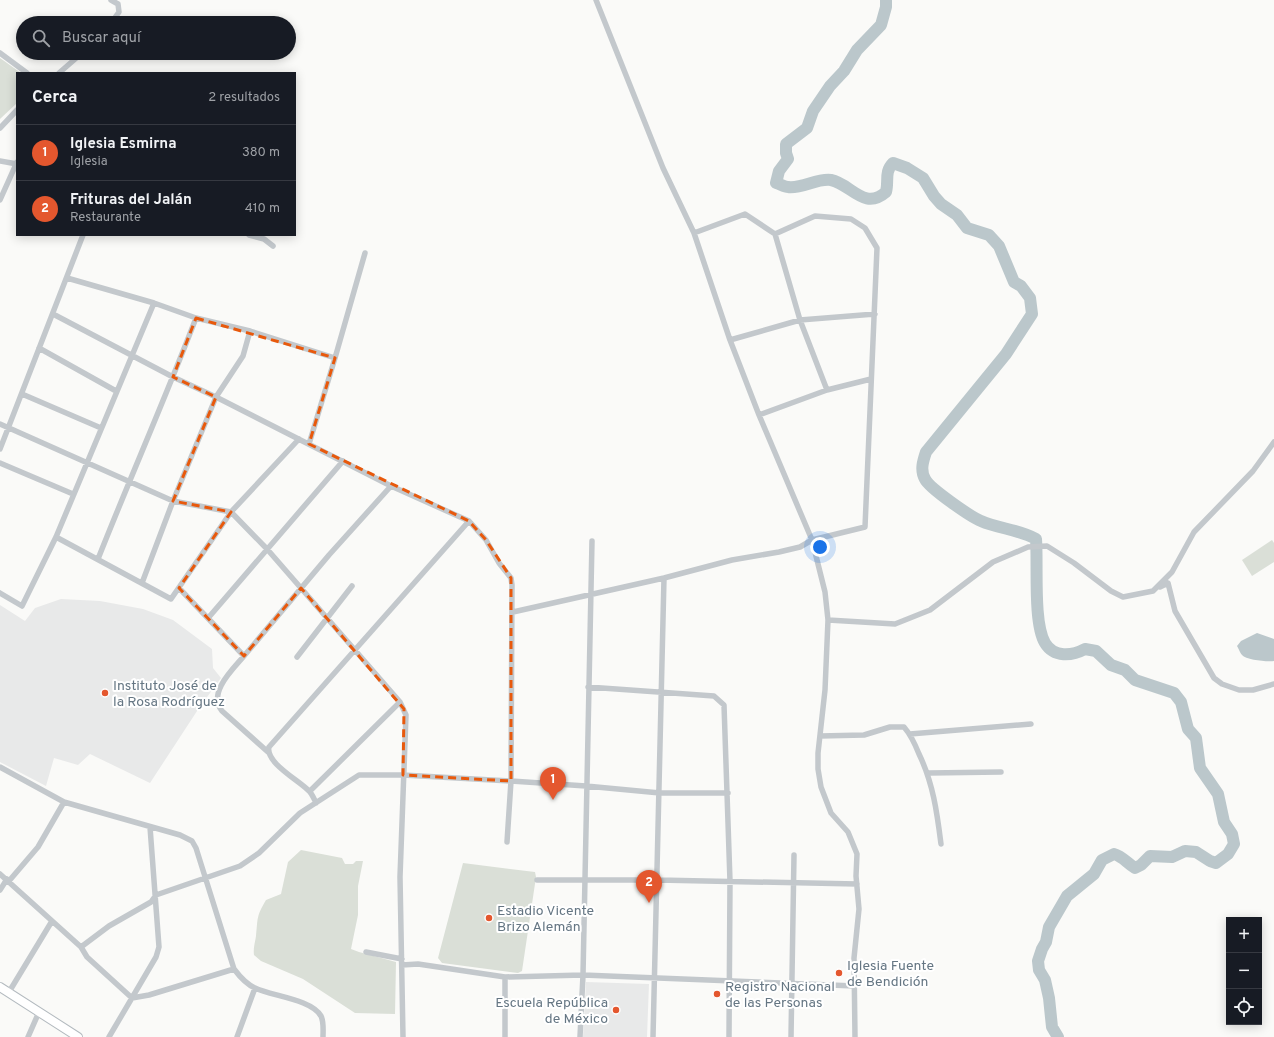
<!DOCTYPE html>
<html lang="es">
<head>
<meta charset="utf-8">
<style>
	:root { --surface:#171b24; --page:#20242c; --text:#f1f3f6; --muted:#9ea1a6; --line:#363941; --accent:#e4572e }
	body { margin:0; font-family:Overpass,sans-serif; background:var(--page); color:var(--text) }
	.controls { position:absolute; right:12px; bottom:12px; display:grid; overflow:hidden; border-radius:0px; box-shadow:0 2px 10px #0003 }
	.controls button { width:36px; height:36px; display:grid; place-items:center; padding:0; border:0; border-bottom:1px solid var(--line); background:var(--surface); color:var(--text); font:20px sans-serif }
	.you { position:absolute; left:820px; top:547px; width:14px; height:14px; margin:-10px; border:3px solid #fff; border-radius:50%; background:#1a73e8; box-shadow:0 0 0 6px #1a73e833 }
	.badge { display:grid; place-items:center; width:26px; height:26px; border-radius:50%; background:var(--accent); color:#fff; font-size:13px; font-weight:700 }
	.pin { position:absolute; translate:-50% -33px; filter:drop-shadow(0 1px 2px #0008) }
	.pin::after { content:''; position:absolute; top:21px; width:14px; height:12px; background:inherit; clip-path:polygon(0 0,100% 0,50% 100%) }
	.list { margin:0; padding:0; list-style:none }
	h2 { display:flex; justify-content:space-between; align-items:center; height:52px; margin:0; padding:0 16px; font-size:17px }
	h2 small { font-size:13px; font-weight:400; color:var(--muted) }
	.list li { display:grid; grid-template-columns:26px 1fr auto; gap:12px; align-items:center; box-sizing:border-box; height:56px; padding:0 16px; border-top:1px solid var(--line) }
	.list b { display:block; font-size:15px; white-space:nowrap }
	.list p { margin:0; font-size:13px; white-space:nowrap; color:var(--muted) }
	.list em { font-size:13px; font-style:normal; color:var(--muted) }
	.icon { flex:none; width:22px; height:22px; fill:none; stroke:currentColor; stroke-width:2; stroke-linecap:round; stroke-linejoin:round }
	.map { position:relative; flex:none; width:1274px; height:1037px; overflow:hidden }
	.search { position:absolute; background:var(--surface); box-shadow:0 2px 10px #0003; left:16px; top:16px; width:280px; height:44px; display:flex; align-items:center; gap:10px; box-sizing:border-box; padding:0 14px; border-radius:22px; color:var(--muted); font-size:15px }
	.panel { position:absolute; background:var(--surface); box-shadow:0 2px 10px #0003; left:16px; top:72px; width:280px; height:164px; border-radius:0px }
	.map>svg:first-child { display:block }
</style>
</head>
<body>
<div class="map">
<svg width="1274" height="1037" viewBox="0 0 1274 1037">
	<rect width="100%" height="100%" fill="#fafaf8"/>
	<path fill="#e8e9e9" d="M61,599L100,601L143,609L173,620L212,649L213,668L221,678L199,708L150,783L90,754L78,765L54,758L46,786L0,762V605L25,621L35,608Z
		M586,982L649,984L647,1037H583Z"/>
	<path fill="#dadfd7" d="M0,58L21,73H17V103L0,119Z
		M1272,540L1274,543V562L1252,576L1242,560Z
		M301,850L342,858L345,864H353L356,861H363L358,886V915L351,949L359,952L396,962L395,1014L355,1013L303,979L261,961L254,955C253,948 255,943 256,936C258,918 256,917 266,900L281,894L288,862Z
		M463,863L535,872L536,877L522,971L518,973L442,963L438,958Z"/>
	<path fill="#bbc7cb" d="M1257,633L1274,639V661C1267,662 1246,660 1242,655C1240,653 1239,649 1237,646L1241,641Z"/>
	<g fill="none" stroke-linecap="round" stroke-linejoin="round">
		<path stroke="#bbc7cb" stroke-width="12" d="M886,0V7L881,25L857,50L844,71L830,86L813,111L807,128L786,144V153L788,159L779,171L776,183C780,184 784,187 788,187C802,189 817,178 831,180C851,184 864,211 886,192C889,181 884,172 893,163L907,168L923,178L934,196L941,204L957,215L967,228L989,235L999,246L1014,282L1021,286L1030,298L1032,314L1006,354L926,452C923,461 920,470 925,479C929,488 971,517 981,521C999,529 1018,529 1036,539C1038,564 1033,623 1045,643C1054,658 1072,656 1085,649L1096,651L1111,665L1125,670L1135,680L1174,693L1181,702L1188,729L1196,738L1200,768L1218,794L1224,822L1232,834L1234,844L1228,854L1216,863L1210,861L1196,852L1185,851L1172,857L1150,856L1141,865L1135,868C1127,863 1122,856 1114,854L1102,860L1094,874L1067,896L1049,927L1046,942L1042,949L1038,961L1039,970L1045,980L1049,998L1052,1027L1058,1037"/>
		<g stroke="#b3babf" stroke-width="10">
			<path id="secondary" d="M0,987L78,1037"/>
		</g>
		<path stroke="#c3c8cc" stroke-width="5.5" d="M596,0L663,168L694,233L730,340L759,415L812,540L825,592L828,620L825,690L818,753V769L821,787L831,813L848,832L857,854L856,876L859,909L854,958L855,1037
			M111,23L119,12L118,4L111,0
			M0,53L27,73
			M59,73L82,53
			M0,128L17,110
			M0,161L17,164
			M0,200L17,162
			M694,233L745,214L775,234L800,320L827,390
			M249,235L264,239L273,246
			M67,278L154,303L196,318L250,331L335,358
			M53,314L173,377L216,397L391,486L469,521L486,540L499,563L511,578L512,585L511,781L507,842
			M730,340L800,320L875,314
			M39,348L116,391
			M22,394L101,428
			M759,415L827,390L871,379
			M0,424L173,501L231,512L267,549L400,702L406,715L400,877L403,1037
			M309,444L335,358L365,253
			M0,449L83,235
			M0,463L73,494
			M56,537L171,599L231,512L299,439
			M98,559C130,478 165,399 196,318
			M142,583L173,501L216,397L243,356L250,331
			M1160,587L1168,583L1175,611L1214,678L1222,684L1239,690H1253L1274,684
			M179,588L244,656L329,555L391,486
			M0,593L22,606L56,537L154,303
			M513,612L664,578L732,560L779,552L800,547L812,540L865,527L877,248L865,228L851,219L815,216L775,234
			M209,617L343,461
			M828,620L895,624L930,610L993,562L1028,547L1047,546L1074,563L1111,591L1123,597L1153,591L1172,572L1194,532L1253,471L1274,442
			M244,656C233,669 207,693 222,711L268,752
			M297,657L352,586
			M588,687L714,696L724,705L730,881L729,1037
			M910,734L1031,724
			M820,736L864,735L890,727H904C911,735 915,744 919,754C933,783 937,812 941,844
			M0,767L64,802L180,835L192,841L196,848L234,969C240,977 246,984 255,988C271,996 311,999 321,1016C324,1022 323,1030 323,1037
			M929,773L1001,772
			M310,791L400,702
			M316,803C314,799 312,793 308,790C298,780 265,762 269,747L469,521
			M0,874L81,947L87,957L132,998L149,995L234,969
			M537,880H658L857,884
			M9,881L38,847L64,802
			M0,890L7,879
			M81,947L109,926L151,902L156,895L240,866L259,853L300,813L359,775H403L511,781L586,786L660,793H728
			M366,952L402,959
			M402,965L418,964L505,977L583,975L855,986
			M9,992L52,921
			M28,1037L39,1012
			M109,1037L156,957L159,947L150,827
			M237,1037L255,988
			M505,1037V977
			M580,1037L583,975L592,541
			M653,1037L664,578
			M791,1037L794,855"/>
		<use href="#secondary" stroke="#fff" stroke-width="8"/>
	</g>
	<path fill="none" stroke="#e8590c" stroke-width="3" stroke-dasharray="8 5" stroke-linejoin="round" d="M196,318L335,358L309,444L469,521L486,540L511,578V781L403,775L404,709L301,588L244,656L179,588L231,512L173,501L216,397L173,377Z"/>
	<g fill="#e4572e" stroke="#fff" stroke-width="1.5">
		<circle cx="105" cy="693" r="4"/>
		<circle cx="489" cy="918" r="4"/>
		<circle cx="839" cy="973" r="4"/>
		<circle cx="717" cy="994" r="4"/>
		<circle cx="616" cy="1010" r="4"/>
	</g>
	<g text-anchor="middle" stroke-width="4" stroke-linejoin="round" paint-order="stroke">
		<g font-size="14" fill="#657683" stroke="#fff" text-anchor="start">
			<text x="113" y="690">Instituto José de<tspan x="113" dy="16">la Rosa Rodríguez</tspan></text>
			<text x="497" y="915">Estadio Vicente<tspan x="497" dy="16">Brizo Alemán</tspan></text>
			<text x="847" y="970">Iglesia Fuente<tspan x="847" dy="16">de Bendición</tspan></text>
			<text x="725" y="991">Registro Nacional<tspan x="725" dy="16">de las Personas</tspan></text>
			<text x="608" y="1007" text-anchor="end">Escuela República<tspan x="608" dy="16">de México</tspan></text>
		</g>
	</g>
</svg>
<div class="controls">
<button>+</button>
<button>−</button>
<button><svg class="icon" aria-label="locate" viewBox="0 0 24 24"><circle cx="12" cy="12" r="6"/><path d="M12 2v4M12 18v4M2 12h4M18 12h4"/></svg></button>
</div>
<div class="you"></div>
<div class="pin badge" style="left:553px;top:800px">1</div>
<div class="pin badge" style="left:649px;top:903px">2</div>
<div class="search"><svg class="icon" aria-label="search" viewBox="0 0 24 24"><circle cx="10" cy="10" r="6"/><path d="M15 15l6 6"/></svg>Buscar aquí</div>
<section class="panel">
<h2>Cerca<small>2 resultados</small></h2>
<ul class="list">
<li><span class="badge">1</span><div><b>Iglesia Esmirna</b><p>Iglesia</p></div><em>380 m</em></li>
<li><span class="badge">2</span><div><b>Frituras del Jalán</b><p>Restaurante</p></div><em>410 m</em></li>
</ul>
</section>
</div>
</body>
</html>
